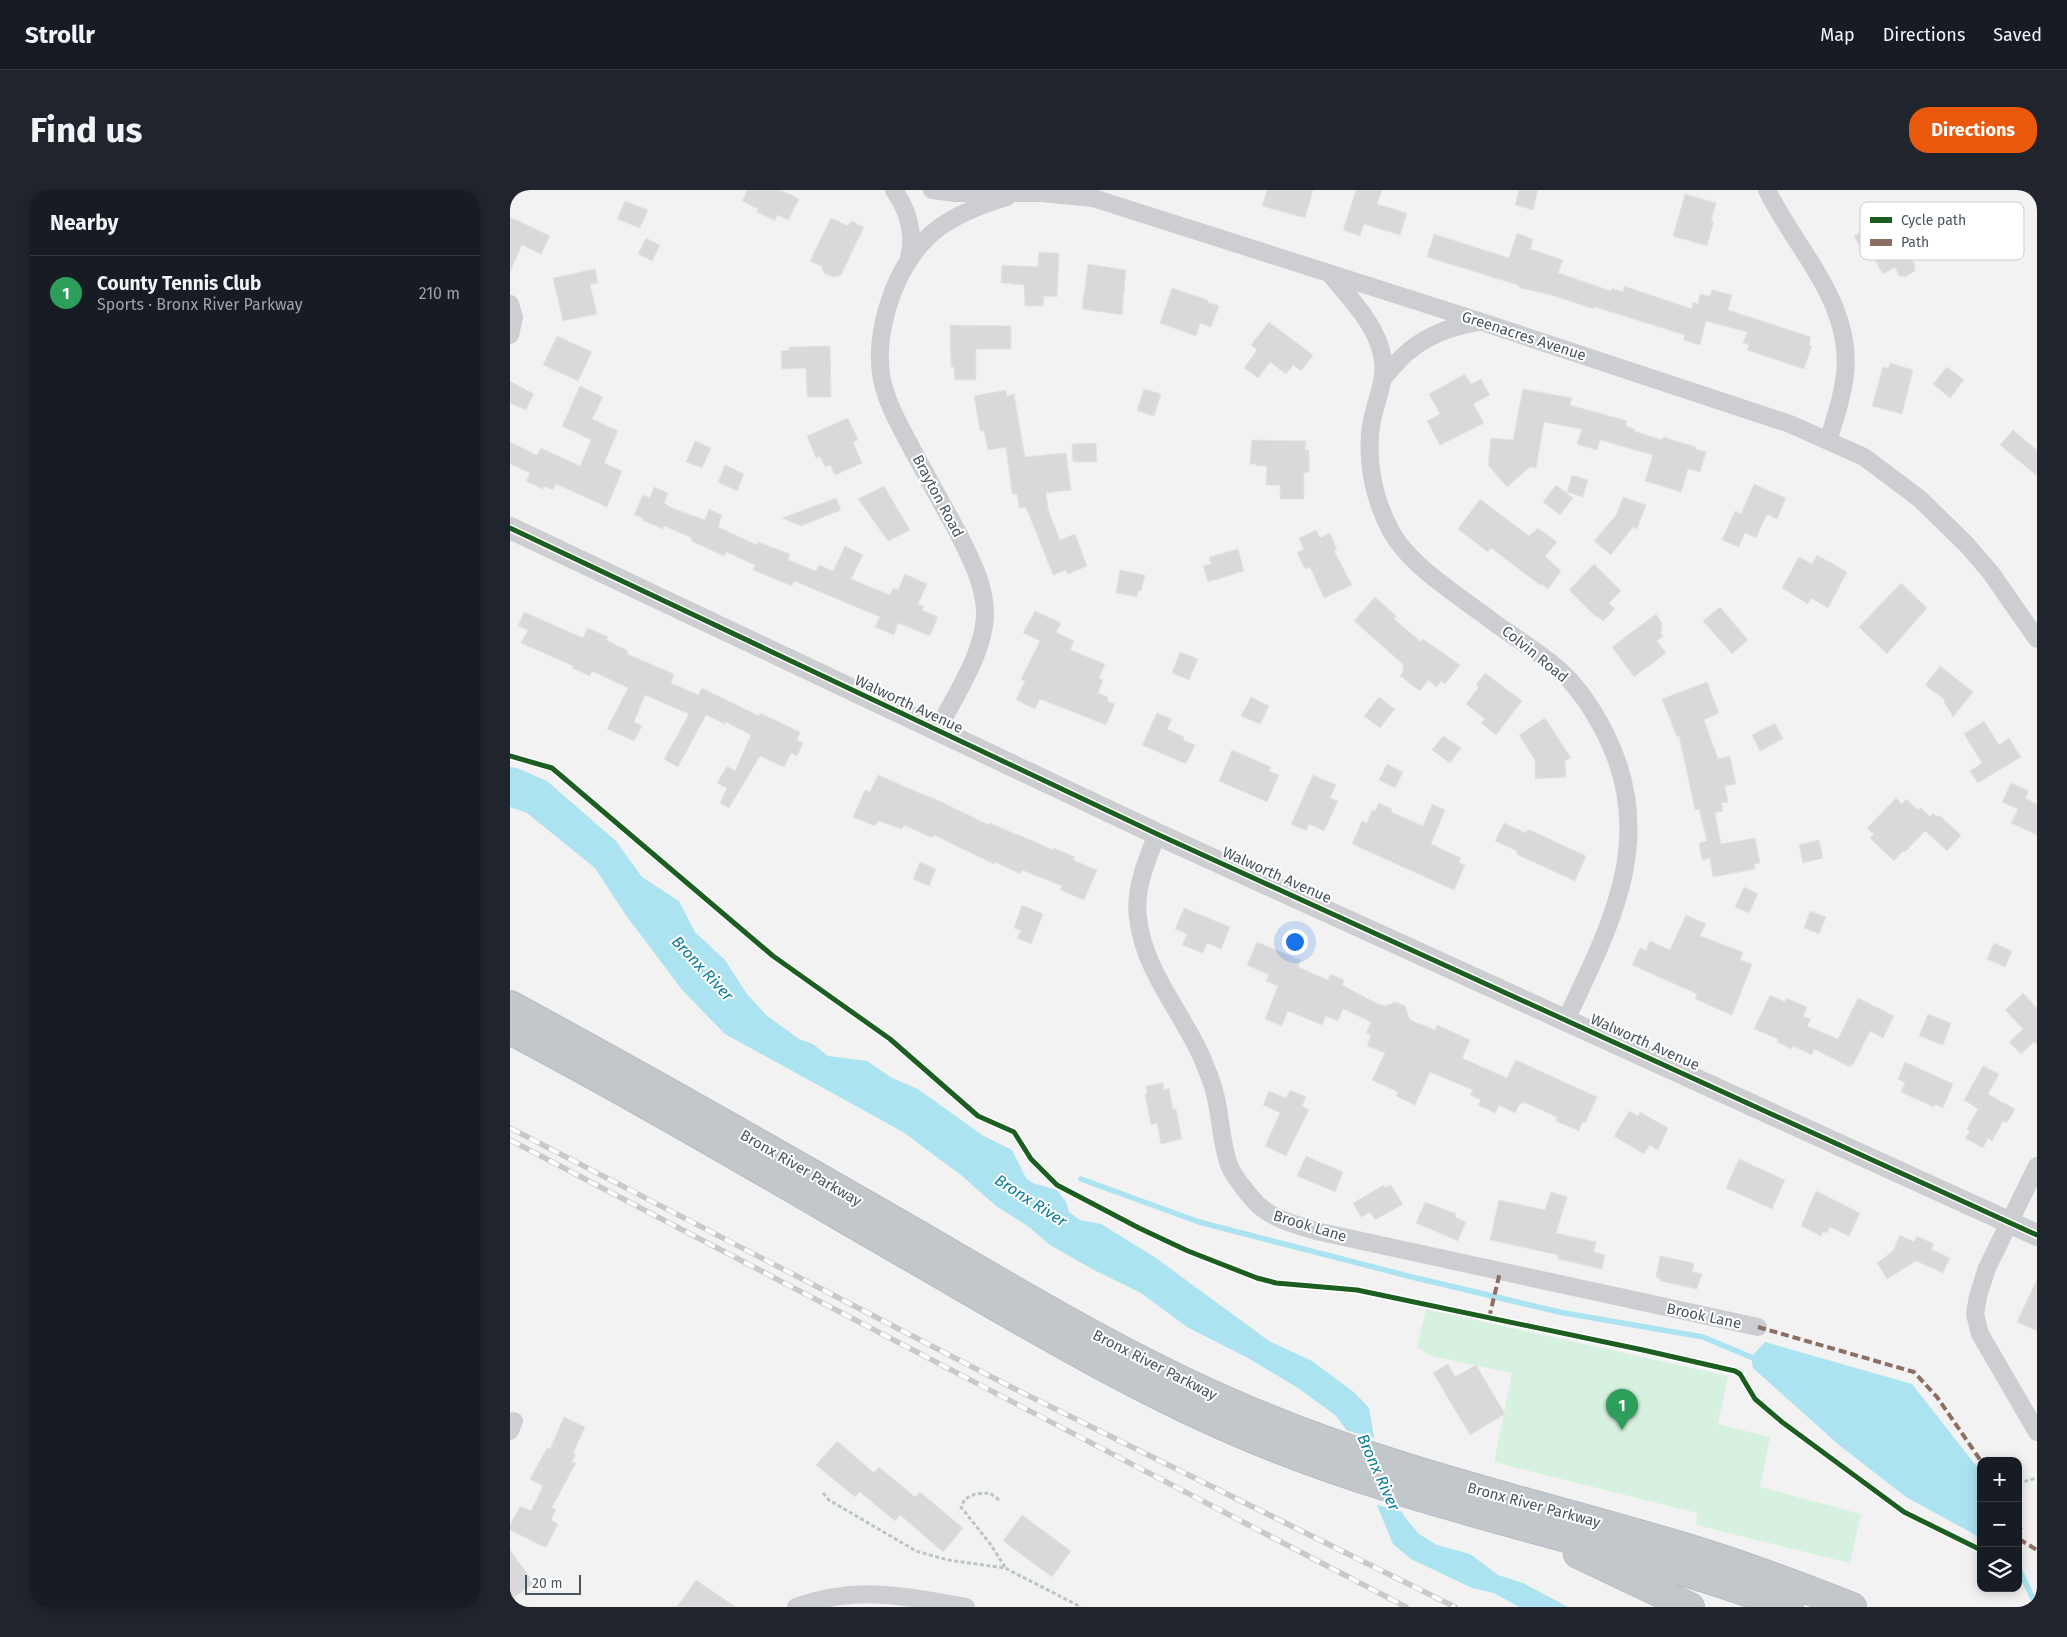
<!DOCTYPE html>
<html lang="en">
<head>
<meta charset="utf-8">
<style>
	:root { --surface:#171b24; --page:#20242c; --text:#f1f3f6; --muted:#9ea1a6; --line:#363941; --accent:#ea580c }
	body { margin:0; font-family:"Fira Sans",sans-serif; background:var(--page); color:var(--text) }
	.controls { position:absolute; right:15px; bottom:15px; display:grid; overflow:hidden; border-radius:10px; box-shadow:0 2px 12px #0003 }
	.controls button { width:45px; height:45px; display:grid; place-items:center; padding:0; border:0; border-bottom:1px solid var(--line); background:var(--surface); color:var(--text); font:25px sans-serif }
	.scale { position:absolute; left:15px; bottom:12px; width:56px; box-sizing:border-box; padding-left:5px; border:2px solid #495560; border-top:0; font-size:14px; line-height:18px; white-space:nowrap; color:#495560; -webkit-text-stroke:4px #fff; paint-order:stroke }
	.you { position:absolute; left:784px; top:751px; width:18px; height:18px; margin:-12px; border:4px solid #fff; border-radius:50%; background:#1a73e8; box-shadow:0 0 0 8px #1a73e833 }
	.badge { display:grid; place-items:center; width:32px; height:32px; border-radius:50%; background:var(--accent); color:#fff; font-size:16px; font-weight:700 }
	.pin { position:absolute; translate:-50% -41px; filter:drop-shadow(0 1px 2px #0008) }
	.pin::after { content:''; position:absolute; top:26px; width:18px; height:15px; background:inherit; clip-path:polygon(0 0,100% 0,50% 100%) }
	.list { margin:0; padding:0; list-style:none }
	h2 { display:flex; justify-content:space-between; align-items:center; height:65px; margin:0; padding:0 20px; font-size:21px }
	h2 small { font-size:16px; font-weight:400; color:var(--muted) }
	.list li { display:grid; grid-template-columns:32px 1fr auto; gap:15px; align-items:center; box-sizing:border-box; height:75px; padding:0 20px; border-top:1px solid var(--line) }
	.list b { display:block; font-size:19px; white-space:nowrap }
	.list p { margin:0; font-size:16px; white-space:nowrap; color:var(--muted) }
	.list em { font-size:16px; font-style:normal; color:var(--muted) }
	.icon { flex:none; width:28px; height:28px; fill:none; stroke:currentColor; stroke-width:2; stroke-linecap:round; stroke-linejoin:round }
	.map { position:relative; flex:none; width:1527px; height:1417px; overflow:hidden; border-radius:20px }
	header { display:flex; align-items:center; gap:30px; box-sizing:border-box; height:70px; padding:0 25px; background:var(--surface); border-bottom:1px solid var(--line) }
	header strong { font-size:24px }
	nav { display:flex; gap:28px; margin-inline-start:auto; font-size:18px }
	.intro { display:flex; align-items:center; justify-content:space-between; box-sizing:border-box; height:120px; padding:0 30px }
	h1 { margin:0; font-size:35px }
	.button { padding:12px 22px; border-radius:20px; background:var(--accent); color:#fff; font-size:18px; font-weight:700 }
	main { display:flex; gap:30px; padding:0 30px }
	aside { flex:1; background:var(--surface); border-radius:20px; box-shadow:0 2px 12px #0003 }
	.map>svg:first-child { display:block }
</style>
</head>
<body>
<header>
<strong>Strollr</strong>
<nav><a>Map</a><a>Directions</a><a>Saved</a></nav>
</header>
<div class="intro"><h1>Find us</h1><a class="button">Directions</a></div>
<main>
<aside>
<h2>Nearby<small></small></h2>
<ul class="list">
<li><span class="badge" style="background:#2e9e5b">1</span><div><b>County Tennis Club</b><p>Sports · Bronx River Parkway</p></div><em>210 m</em></li>
</ul>
</aside>
<div class="map">
<svg width="1527" height="1417" viewBox="0 0 1527 1417">
	<rect width="100%" height="100%" fill="#f3f2f2"/>
	<path fill="#d7f1e0" d="M916,1119L1218,1186L1208,1234L1260,1247L1250,1297L1351,1324L1340,1373L1186,1335L1187,1323L984,1272L1002,1183L921,1166L907,1157Z"/>
	<path fill="#ace3f0" d="M0,577L7,578L37,591L106,651L132,687L169,711L185,742L215,770L237,804L256,825L289,849L303,854L318,866L357,871L382,888L408,899L472,945L502,960L516,988L523,993L547,1000L556,1012L559,1022L570,1030L591,1034L646,1068L759,1151L802,1171L845,1203L859,1218L865,1253L894,1326L909,1344L927,1355L960,1364L988,1385L1013,1393L1058,1417H1009L984,1403L962,1398L901,1369L883,1354L835,1238L825,1225L788,1198L738,1168L677,1137L631,1103L584,1080L540,1055L519,1037L486,1016L451,985L393,942L215,844L173,801L115,724L85,678L17,623L0,617Z
		M1255,1152L1402,1194L1471,1282V1348L1396,1307L1329,1255L1243,1178L1241,1167Z"/>
	<path fill="#f3f2f2" d="M832,1239L867,1249L896,1323L863,1314Z"/>
	<g fill="none" stroke-linecap="round" stroke-linejoin="round">
		<path stroke="#ace3f0" stroke-width="5.5" d="M571,989L689,1032L898,1086L1049,1122L1193,1147L1248,1170
			M1508,1377L1527,1417"/>
	</g>
	<path fill="#d9d9db" stroke="#e4e4e5" d="M237,0H271L289,9L278,30L267,25L265,31L247,22L248,19L232,11Z
		M757,0H803L795,28L752,16Z
		M846,0H872L867,14L897,23L890,45L854,34L850,46L833,40Z
		M1009,0H1028L1023,20L1005,15Z
		M1175,4L1206,13L1201,31H1204L1197,56L1163,46Z
		M115,11L138,20L130,38L107,29Z
		M0,27L40,46L31,64L12,55L0,82Z
		M1377,27L1405,75V81L1395,87L1389,86L1385,77L1373,84L1362,65L1357,68L1344,46Z
		M321,28L338,36L341,31L354,37L331,85L323,87L314,83L311,76L300,71Z
		M1007,43L1023,49L1020,59L1053,70L1048,83L1101,101L1102,98L1113,102L1114,96L1182,119L1183,112L1188,114L1190,104L1200,106L1202,100L1222,105L1218,120L1301,147L1299,155L1302,156L1294,179L1237,160L1239,155L1233,153L1237,142L1196,131L1190,155L1173,150L1175,145L1085,117L1084,119L1041,105L1010,98L1008,95L917,67L924,44L999,68Z
		M136,48L150,55L142,71L128,64Z
		M529,62L549,63L547,107L534,106L533,116H515L514,95L491,93L492,75L528,77Z
		M578,74L616,80L612,125L572,119Z
		M85,79L88,93L80,95L87,124L53,131L43,88Z
		M662,98L698,110L697,112L709,116L701,137L690,133L686,146L650,133Z
		M759,132L803,165L791,181L783,175L776,184L760,172L748,188L734,178L747,160L741,155Z
		M440,135L501,136V159H466V190H445L444,177H441Z
		M47,146L82,162L68,191L33,175Z
		M320,156L321,207H297L296,178L272,179L271,161L279,160V157Z
		M1380,173L1403,180L1392,224L1362,216L1373,177L1379,178Z
		M1437,177L1454,190L1440,208L1423,194Z
		M955,184L961,194L971,189L980,205L963,214L974,233L930,255L917,231L930,224L919,204Z
		M0,191L24,204L16,220L0,213Z
		M70,196L93,207L82,229L108,241L94,273L112,281L97,317L46,294L43,300L34,296L33,299L16,291L20,283L0,274V252L27,265L31,258L70,276L81,250L52,236Z
		M634,199L651,204L644,226L627,221Z
		M1013,199L1062,208L1060,215L1117,231L1116,236L1125,239L1124,241L1152,250L1153,247L1186,257L1185,259L1196,262L1190,282L1178,279L1171,302L1135,291L1143,265L1090,250L1087,260L1067,254L1072,239L1034,232L1026,278L1020,277L997,297L978,275L981,248L1003,250Z
		M496,200L497,206L504,204L515,267L556,263L561,300L536,303L538,319L550,350L565,344L577,376L558,384L556,380L543,385L516,317L509,318L507,304H502L496,257L478,260L474,241H470L464,206Z
		M338,228L348,250L343,252L352,273L325,285L320,275L315,277L310,266L306,268L297,246Z
		M1503,240L1527,260V286L1490,255Z
		M742,250L796,251L795,260H799V282L794,283V309H770V295H756L757,276H746V274H740Z
		M185,251L201,258L192,278L176,272Z
		M586,253L587,272H563L562,254Z
		M215,275L234,284L227,301L208,292Z
		M1062,285L1078,290L1073,307L1057,302Z
		M1244,294L1276,308L1267,329L1257,324L1246,348L1235,343L1229,357L1212,350L1225,321L1231,324Z
		M1046,295L1063,308L1050,325L1033,312Z
		M374,296L400,340L378,351L348,309Z
		M144,297L158,303L154,313L162,318L195,330L199,319L212,325L208,337L247,355L248,352L280,364L278,370L306,381L309,375L323,381L335,356L353,365L341,389L380,405L383,398L388,400L395,384L417,394L408,414L414,416L412,420L428,427L420,446L388,433L384,445L365,437L370,427L284,391L282,396L243,380L245,375L216,362L214,366L181,351L182,348L154,336L153,339L132,330L133,328L124,325L133,305L140,308Z
		M1113,307L1136,315L1127,339L1123,337L1101,365L1084,351L1107,324Z
		M326,308L331,320L291,336L272,328Z
		M970,309L1019,346L1028,338L1047,352L1035,366L1051,381L1038,399L1031,394L1030,395L981,358L978,362L948,339Z
		M806,340L810,348L820,343L827,360L824,361L842,395L814,408L800,377L795,379L787,363L794,359L789,348Z
		M728,359L734,381L698,392L693,376L701,374L699,367Z
		M1307,365L1337,382L1318,418L1301,408L1298,414L1272,398L1289,367L1302,374Z
		M1084,374L1111,401L1099,413L1105,419L1093,431L1087,426L1086,427L1059,400Z
		M610,380L635,385L631,401H628L627,407L606,403Z
		M1391,393L1417,418L1377,464L1349,437Z
		M865,407L886,426L884,429L911,452L913,449L950,475L935,494L931,491L927,497L918,490L910,501L890,486L894,480L892,478L894,475L844,431Z
		M1210,417L1238,450L1222,464L1193,431Z
		M525,421L551,433L546,442L564,451L560,460L595,474L589,488L593,490L588,503L598,507L597,511L605,514L596,535L530,509L525,519L506,510L515,491L511,489L530,451L513,443Z
		M14,422L73,448L78,438L98,447L96,450L118,461L117,464L164,484L161,493L188,505L192,498L249,526L250,523L290,542L287,550L293,553L287,566L281,563L274,577L250,566L219,618L210,613L217,598L207,593L217,576L225,581L241,545L216,532L215,534L196,525L168,577L154,569L179,524L135,505L124,532L132,536L124,551L97,539L118,498L82,481L80,486L62,478L63,476L11,453L18,440L8,436Z
		M1146,424L1152,434L1151,443L1153,446L1147,451L1156,463L1124,487L1102,457Z
		M670,462L688,469L679,490L662,483Z
		M1430,476L1463,502L1443,527L1434,512L1435,510L1415,495Z
		M975,483L1012,511L986,545L971,533L975,529L956,514L969,497L966,495Z
		M1197,492L1209,523L1194,530L1208,569L1220,566L1226,594L1215,596L1218,612L1211,613L1213,621L1205,623L1211,654L1245,648L1250,673L1244,674L1245,679L1203,687L1200,668L1192,670L1189,653L1197,651L1189,619L1185,620L1169,546L1167,547L1152,509Z
		M741,507L759,516L750,534L731,526Z
		M869,507L885,519L870,538L854,526Z
		M647,523L662,529L657,539L674,547L673,550L685,555L676,574L632,555Z
		M1035,528L1061,568L1055,571L1056,587L1025,589V570L1009,545Z
		M1474,531L1489,555L1499,548L1511,567L1468,593L1460,581L1472,573L1454,544Z
		M1265,533L1273,549L1250,561L1242,545Z
		M933,546L951,558L940,573L922,560Z
		M722,560L761,577L759,581L769,585L757,612L709,591Z
		M877,574L893,582L885,598L869,590Z
		M368,585L421,608V607L479,635L480,633L507,645V644L543,660L544,658L565,667L563,670L587,680L574,710L550,700L552,696L512,680L510,684L485,672L484,674L424,645L422,648L394,635L392,639L368,631L365,636L343,627L355,600L360,602Z
		M803,585L826,595L820,608L828,611L814,641L799,634L796,641L781,634Z
		M1501,593L1519,601L1515,608L1527,614V645L1501,633L1508,619L1492,612Z
		M1386,608L1392,614L1396,609L1408,620L1410,617L1420,627L1423,623L1427,627L1429,625L1451,645L1437,661L1415,641L1395,662L1393,661L1384,671L1360,648L1364,644L1357,638Z
		M869,613L882,619L881,622L913,636L922,614L935,620L921,654L951,668L949,672L955,675L944,700L842,654L852,631L857,633L862,620L865,621Z
		M994,633L1016,643L1018,639L1076,666L1065,691L1006,664L1007,661L985,651Z
		M1309,650L1313,668L1293,673L1289,655Z
		M410,672L426,679L419,696L403,689Z
		M1234,697L1248,704L1239,723L1225,717Z
		M512,715L533,724L521,754L507,748L511,741L504,738Z
		M674,718L720,737L711,759L697,753L693,763L672,755L677,744L665,739Z
		M1300,721L1316,727L1309,744L1294,738Z
		M1176,725L1196,734L1190,746L1233,762L1230,770L1242,774L1222,825L1185,809L1187,804L1122,775L1130,758L1136,761L1140,751L1160,760Z
		M747,752L791,770L788,777L818,790L821,784L834,790L832,795L868,814L875,816L885,812L895,816L900,830L925,840L927,835L960,850L952,868L997,888L1006,870L1087,907L1075,933L1072,932L1069,941L1046,931L1047,927L1014,912L1013,914L1010,913L1005,923L989,915L985,923L968,915L971,910L960,905L963,900L920,882L905,915L886,906L888,902L862,890L875,863L857,856L861,845L856,843L861,832L833,819L828,831L816,826L812,835L778,821L772,836L755,829L768,796L756,791L759,785L737,775Z
		M1484,753L1502,761L1495,777L1477,769Z
		M1513,803L1527,818V855L1524,852L1511,864L1499,852L1513,839L1495,820Z
		M1260,805L1275,812L1276,808L1297,817L1293,826L1301,829L1297,836L1328,849L1348,808L1384,826L1373,848L1360,841L1343,875L1342,874L1340,877L1304,859L1302,865L1283,856L1281,859L1267,852L1268,849L1244,839Z
		M1418,824L1441,833L1433,855L1409,846Z
		M1395,872L1443,894L1433,918L1425,914L1424,917L1391,902L1395,893L1388,889Z
		M1473,876L1489,884L1478,904L1505,919L1497,933L1493,931L1482,951L1478,948L1473,958L1455,948L1460,941L1457,939L1468,919L1454,910Z
		M653,893L654,900L659,898L663,920L666,919L672,949L651,954L647,933L641,935L635,905L637,904L636,896Z
		M780,900L796,907L792,916L799,920L776,966L755,956L770,923L753,915L759,901L776,908Z
		M1119,921L1128,926L1130,922L1158,938L1148,960L1140,955L1134,964L1104,946Z
		M796,966L833,982L825,1002L787,986Z
		M1229,969L1275,990L1262,1019L1216,998Z
		M874,995L875,998L881,995L893,1014L865,1030L860,1022L851,1027L843,1013Z
		M1306,1001L1350,1023L1339,1046L1320,1037L1317,1043L1313,1041L1311,1046L1291,1036Z
		M1041,1002L1057,1007L1046,1043L1086,1052L1084,1062L1095,1065L1092,1079L1048,1069V1065L980,1050L989,1010L1035,1020Z
		M915,1012L946,1024L945,1027L956,1032L948,1051L906,1033Z
		M1390,1045L1404,1052L1407,1046L1424,1054L1421,1059L1440,1068L1433,1083L1406,1071L1377,1089L1367,1073L1383,1061Z
		M1150,1066L1184,1073L1182,1082L1192,1084L1187,1099L1150,1091L1151,1089L1146,1087Z
		M1527,1089V1141L1507,1132Z
		M938,1174L945,1187L966,1175L995,1224L960,1245L923,1183Z
		M54,1227L75,1237L63,1263L66,1265L62,1272L66,1273L42,1317L46,1320L41,1330L48,1334L36,1358L0,1340V1335L10,1316L21,1321L33,1296L20,1289L37,1258L40,1259Z
		M327,1251L364,1283L369,1277L405,1307L410,1302L453,1338L433,1362L390,1325L385,1331L350,1302L345,1307L306,1275Z
		M512,1325L561,1361L542,1387L493,1351Z
		M0,1360L24,1393L0,1410Z
		M186,1390L226,1417H167Z"/>
	<g fill="none" stroke-linecap="round" stroke-linejoin="round">
		<g stroke="#b8bcc2" stroke-width="30">
			<path id="trunk" d="M0,815C139,890 277,969 414,1048C519,1109 623,1172 735,1219C872,1278 1017,1311 1160,1353C1222,1371 1282,1393 1342,1417
				M0,840C140,914 276,995 413,1074C515,1133 617,1194 725,1241C903,1319 1097,1349 1279,1417
				M1068,1364L1180,1417"/>
		</g>
		<path stroke="#bac6c2" stroke-width="3" stroke-dasharray="4 2.5" stroke-linecap="butt" d="M1508,1293L1527,1288
			M313,1303L319,1310L406,1361L438,1370L495,1378L571,1417
			M489,1310L480,1303L465,1304L455,1309L451,1317L481,1355L495,1377"/>
		<path stroke="#ccced1" stroke-width="18" d="M384,0C398,20 405,44 399,68
			M422,0L445,3H532L583,8L969,131L1280,234L1354,267L1410,309L1457,355L1481,383L1527,449
			M1257,0C1287,62 1347,116 1334,192C1331,212 1324,231 1318,251
			M820,84C838,106 861,129 870,157C879,185 868,203 862,230C855,267 863,308 881,341C900,377 954,409 986,434C1006,448 1028,462 1047,478C1068,496 1084,521 1096,545C1148,649 1100,736 1056,830
			M0,114L4,127L0,145
			M874,187C882,178 890,168 899,161C918,145 943,136 968,132
			M427,541C444,507 473,465 475,427C476,396 460,367 447,341C432,314 418,288 403,261C391,237 375,212 371,184C367,156 374,125 384,99C407,43 441,24 497,7
			M647,644C637,670 624,699 628,728C634,783 676,826 695,875C699,885 703,894 705,904C711,927 711,953 719,975C723,986 733,997 740,1006C757,1028 780,1033 806,1041L1248,1137
			M1527,976L1477,1078L1468,1106L1465,1124L1470,1144L1527,1242
			M0,1241L4,1231
			M286,1417C347,1395 395,1406 456,1417"/>
		<path stroke="#ccced1" stroke-width="22" d="M0,338L647,644L1527,1045"/>
		<use href="#trunk" stroke="#c2c7cc" stroke-width="28"/>
		<g stroke="#c7c9cb" stroke-width="5.5">
			<path id="rail" d="M0,938L507,1200L945,1417
				M0,950L896,1417"/>
		</g>
		<use href="#rail" stroke="#fff" stroke-width="4" stroke-dasharray="11" stroke-linecap="butt"/>
		<path stroke="#8d6e63" stroke-width="4" stroke-dasharray="8 4" stroke-linecap="butt" d="M979,1128L990,1082
			M1248,1137L1404,1182L1427,1207L1471,1271
			M1508,1332L1511,1340L1509,1349
			M1509,1349L1527,1360"/>
		<g stroke="#fff" stroke-width="8">
			<path id="cycleway" d="M0,338L647,644L1527,1045
				M0,566L42,578L263,766L380,849L468,926L504,942L521,969L547,995L629,1038L678,1061L747,1088L766,1093L847,1100L1133,1160L1225,1181L1230,1184L1245,1209L1272,1232L1394,1322L1471,1360"/>
		</g>
		<use href="#cycleway" stroke="#1b5e20" stroke-width="5"/>
	</g>
	<g text-anchor="middle" stroke-width="4" stroke-linejoin="round" paint-order="stroke">
		<g font-size="15" fill="#495560" stroke="#fff">
			<text transform="translate(1014 146) rotate(18)" y="5">Greenacres Avenue</text>
			<text transform="translate(428 306) rotate(62)" y="5">Brayton Road</text>
			<text transform="translate(1025 464) rotate(39)" y="5">Colvin Road</text>
			<text transform="translate(399 514) rotate(25)" y="5">Walworth Avenue</text>
			<text transform="translate(767 685) rotate(24)" y="5">Walworth Avenue</text>
			<text transform="translate(1135 852) rotate(24)" y="5">Walworth Avenue</text>
			<text transform="translate(291 978) rotate(30)" y="5">Bronx River Parkway</text>
			<text transform="translate(800 1036) rotate(17)" y="5">Brook Lane</text>
			<text transform="translate(1194 1126) rotate(12)" y="5">Brook Lane</text>
			<text transform="translate(645 1175) rotate(27)" y="5">Bronx River Parkway</text>
			<text transform="translate(1024 1315) rotate(15)" y="5">Bronx River Parkway</text>
		</g>
		<g font-size="16" font-style="italic" fill="#0a7e9a" stroke="#fff">
			<text transform="translate(193 778) rotate(47)" y="6">Bronx River</text>
			<text transform="translate(521 1010) rotate(33)" y="6">Bronx River</text>
			<text transform="translate(869 1282) rotate(66)" y="6">Bronx River</text>
		</g>
	</g>
	<rect x="1350" y="12" width="164" height="58" rx="8" fill="#fff" stroke="#c8cccf" stroke-width="1"/>
	<rect x="1360" y="27" width="22" height="6" fill="#1b5e20"/>
	<rect x="1360" y="49" width="22" height="7" fill="#8d6e63"/>
	<g font-size="14" fill="#495560">
		<text x="1391" y="35">Cycle path</text>
		<text x="1391" y="57">Path</text>
	</g>
</svg>
<div class="controls">
<button>+</button>
<button>−</button>
<button><svg class="icon" aria-label="layers" viewBox="0 0 24 24"><path d="M12 4l9 5-9 5-9-5zM3 14l9 5 9-5"/></svg></button>
</div>
<div class="scale">20 m</div>
<div class="you"></div>
<div class="pin badge" style="left:1112px;top:1240px;background:#2e9e5b">1</div>
</div>
</main>
</body>
</html>
